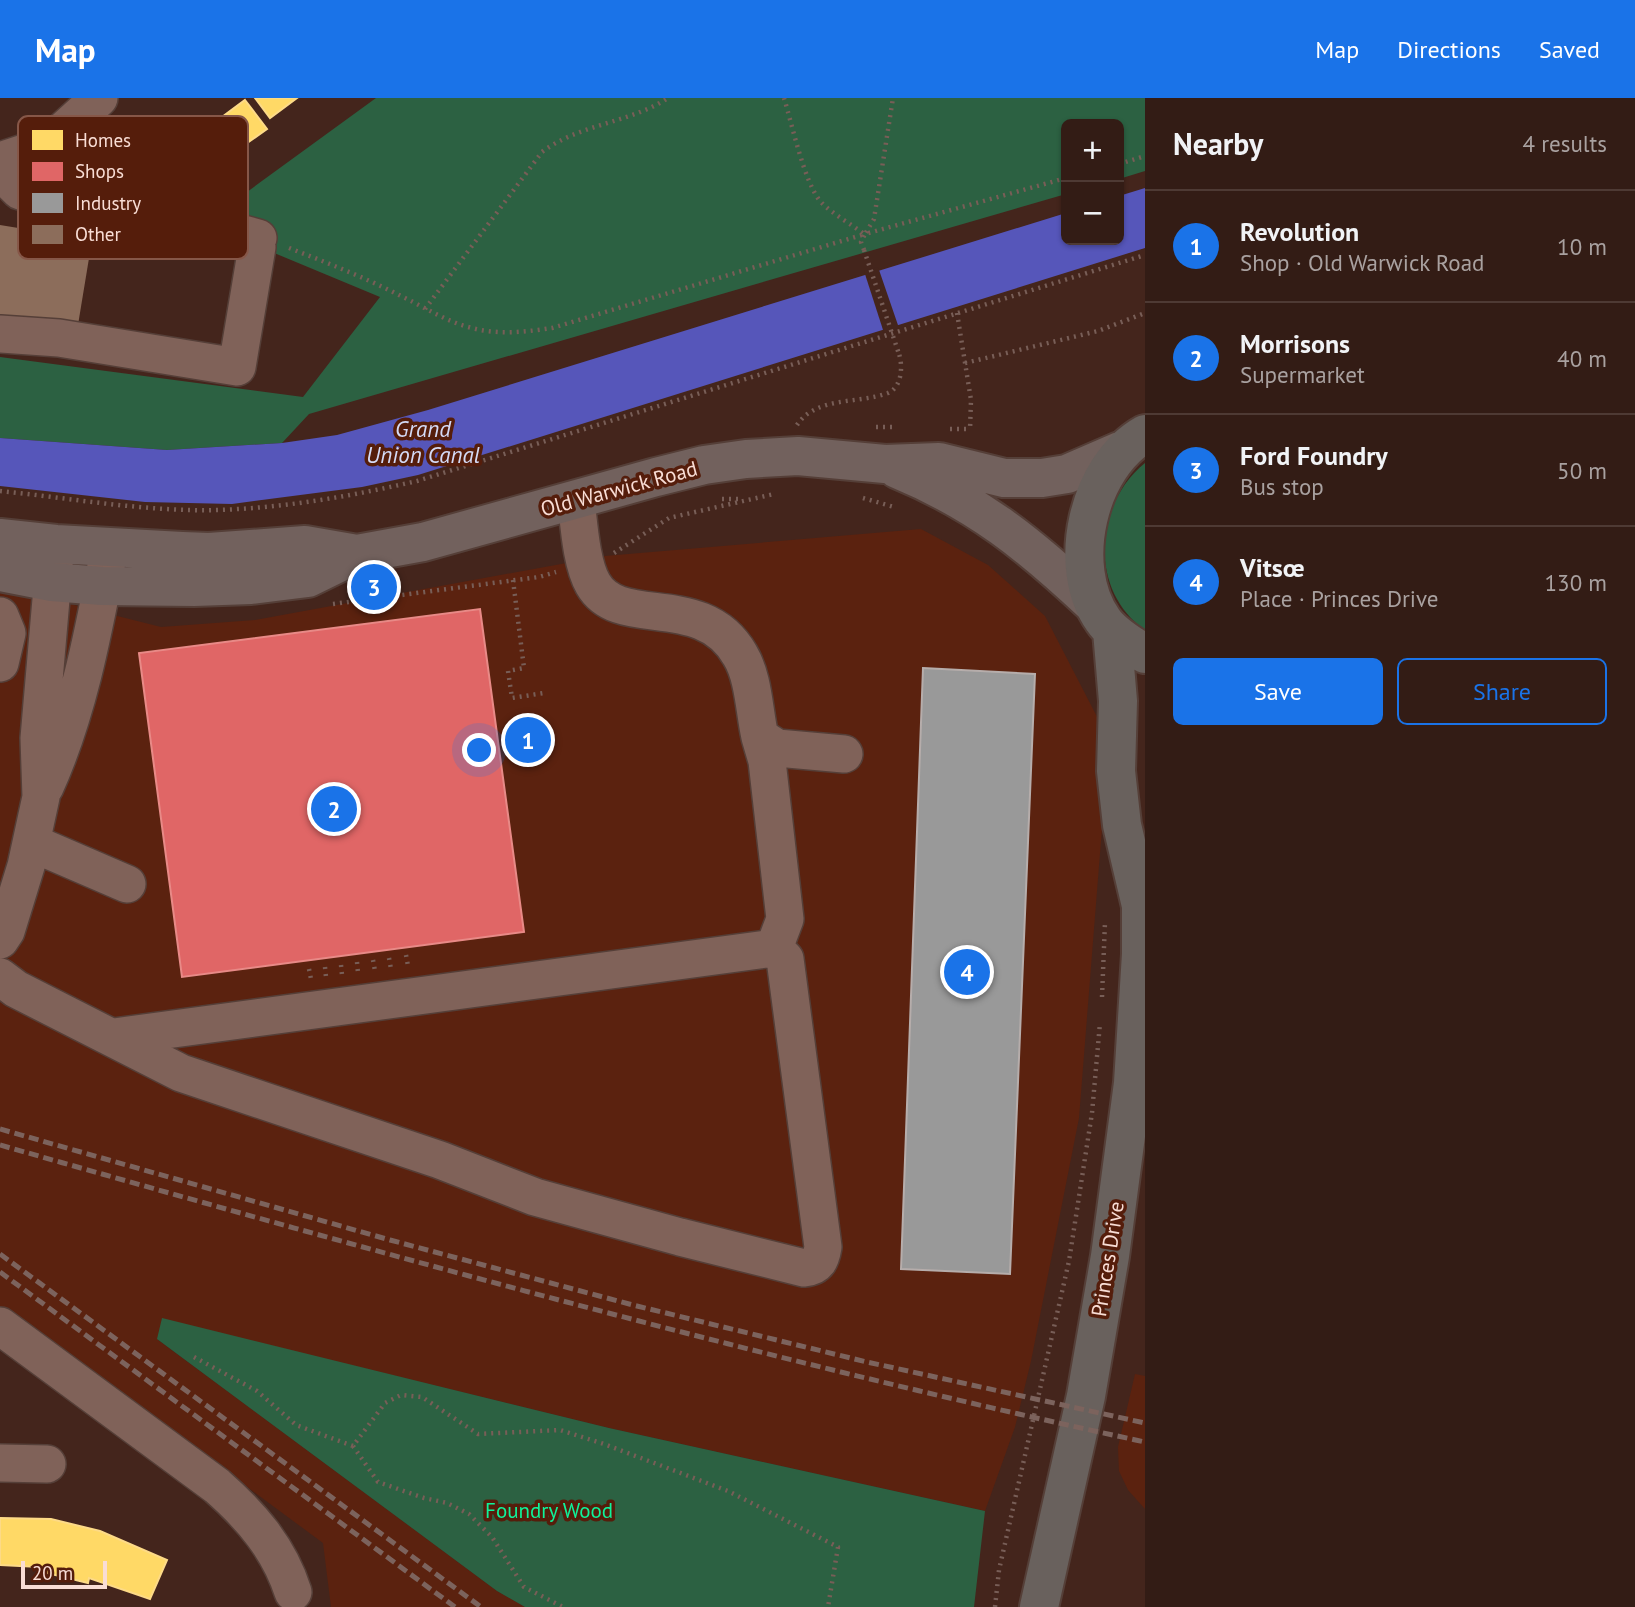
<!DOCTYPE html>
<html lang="en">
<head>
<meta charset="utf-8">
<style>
	:root { --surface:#331c15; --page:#3b251e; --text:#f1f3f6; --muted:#a9a1a0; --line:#4e3a34; --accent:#1a73e8 }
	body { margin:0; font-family:"PT Sans",sans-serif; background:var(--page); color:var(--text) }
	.controls { position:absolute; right:21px; top:21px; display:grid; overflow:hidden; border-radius:10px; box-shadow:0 2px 5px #0004 }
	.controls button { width:63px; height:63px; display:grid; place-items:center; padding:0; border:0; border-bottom:2px solid var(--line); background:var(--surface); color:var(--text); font:35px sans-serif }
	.scale { position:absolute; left:21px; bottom:18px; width:86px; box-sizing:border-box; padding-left:7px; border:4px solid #f9ddd5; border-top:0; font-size:19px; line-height:24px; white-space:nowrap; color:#f9ddd5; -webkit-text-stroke:5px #551d0b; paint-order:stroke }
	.you { position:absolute; left:480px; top:653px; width:24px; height:24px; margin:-18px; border:5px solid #fff; border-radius:50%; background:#1a73e8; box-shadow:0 0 0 10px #1a73e833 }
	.badge { display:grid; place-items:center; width:46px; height:46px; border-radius:50%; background:var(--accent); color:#fff; font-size:23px; font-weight:700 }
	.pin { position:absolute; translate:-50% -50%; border:4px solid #fff; box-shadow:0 2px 7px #0006 }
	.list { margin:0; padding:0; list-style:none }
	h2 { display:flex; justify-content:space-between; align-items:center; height:91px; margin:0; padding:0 28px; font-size:30px }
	h2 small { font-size:23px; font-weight:400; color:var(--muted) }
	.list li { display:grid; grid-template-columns:46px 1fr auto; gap:21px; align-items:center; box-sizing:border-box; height:112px; padding:0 28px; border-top:2px solid var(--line) }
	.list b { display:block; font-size:26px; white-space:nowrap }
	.list p { margin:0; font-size:23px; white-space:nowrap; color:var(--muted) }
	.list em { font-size:23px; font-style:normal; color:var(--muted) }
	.actions { display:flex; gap:14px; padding:21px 28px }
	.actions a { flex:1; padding:16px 0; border:2px solid var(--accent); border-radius:10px; text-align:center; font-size:24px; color:var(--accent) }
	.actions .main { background:var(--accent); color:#fff }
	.map { position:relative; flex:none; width:1145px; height:1509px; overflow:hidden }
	header { display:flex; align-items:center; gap:42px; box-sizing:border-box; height:98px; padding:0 35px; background:var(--accent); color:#fff }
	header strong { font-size:33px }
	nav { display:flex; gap:38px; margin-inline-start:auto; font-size:24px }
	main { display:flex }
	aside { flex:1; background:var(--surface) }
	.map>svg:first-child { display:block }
</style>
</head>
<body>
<header>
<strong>Map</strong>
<nav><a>Map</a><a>Directions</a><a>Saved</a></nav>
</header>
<main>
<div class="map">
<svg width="1145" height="1509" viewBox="0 0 1145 1509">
	<rect width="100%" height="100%" fill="#44251c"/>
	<path fill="#5b220f" d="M921,431L988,467L1045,518L1109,642L1079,1020L1031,1263L1015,1329L985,1413L609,1330L162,1221L158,1242L497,1493L525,1509H331L323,1445L82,1267L0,1210V495L58,503L161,529L255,522L605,458Z
		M1135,1276L1145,1278V1411L1128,1392L1119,1373L1118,1349Z"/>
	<path fill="#2c6142" d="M376,0H1145V73L1119,81V26H1066V96L309,316L282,345L167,352L0,340V259L303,299L380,199L267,152L214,118Z
		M1145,365V532C1088,492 1094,406 1145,365Z
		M162,1220L609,1330L985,1413L974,1509H525L497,1493L157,1241Z"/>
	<path fill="#5656ba" d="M1145,90V150L418,377L362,389L232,406L145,404L0,388V340L167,352L282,345L337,337L428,312L1066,115V142H1119V98Z"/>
	<path fill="#44251c" d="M878,169L899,230L884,235L864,173Z"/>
	<path fill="#ffd966" stroke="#fdda87" stroke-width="2" d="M255,0H297L270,20Z
		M245,2L267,31L233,55L219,37L225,32L218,22Z
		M0,1420L51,1421L100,1433L167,1462L150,1501L89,1480L88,1485L39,1473L40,1469L0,1467Z"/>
	<path fill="#e06666" stroke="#e88a87" stroke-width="2" d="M480,511L524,834L182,879L139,555Z"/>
	<path fill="#999" stroke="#b6adab" stroke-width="2" d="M923,570L1035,576L1010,1176L901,1171Z"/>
	<path fill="#8c6d5b" d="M0,127L92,142L77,233L0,220Z"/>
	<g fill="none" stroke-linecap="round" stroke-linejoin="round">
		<g stroke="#553f38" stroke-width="40">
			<path id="minor" d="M99,0L64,32L42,49L0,63L10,83L20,93L137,119L229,132L258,140
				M0,236L59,240L237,269L257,149
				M576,402C579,426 581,465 593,486C620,533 702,491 740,557C754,580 754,613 760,639L777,650L844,656
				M0,518L7,535L0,565
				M760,639L767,663L785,821L774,850
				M45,689C78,616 93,536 108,458
				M32,745L127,786
				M0,842L6,833L26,768L41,699L39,640L55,455
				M0,879L16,891L181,975L440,1062L535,1099L680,1139L804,1170C818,1169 821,1161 823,1149L785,861L774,850L114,939
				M0,1228L217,1388C251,1418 279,1450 293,1494
				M0,1365L47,1366"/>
		</g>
		<g stroke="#553f38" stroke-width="42">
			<path id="major" d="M897,371C979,405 1030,447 1093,506
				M0,440L56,446L182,453L209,454L305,447L357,456
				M0,474L52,484L102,488L194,489L251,487L308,480L357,456L423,444L656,379L704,367L746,361L798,358L885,366L939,364L1004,380H1042L1067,376L1120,353"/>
		</g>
		<g stroke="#553f38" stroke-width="42">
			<path id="highway" d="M1145,336C1088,368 1065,468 1103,522C1113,537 1131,546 1145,556
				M1112,533L1118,603L1116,673L1122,727L1141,808
				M1039,1509L1086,1298L1110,1158L1133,985L1141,856V808L1145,780"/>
		</g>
		<path stroke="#785e57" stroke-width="4.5" stroke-dasharray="2 5" stroke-linecap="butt" d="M784,0C792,26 804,83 820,103C832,116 850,125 864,136
			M1119,66L1145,58
			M289,150C328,165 366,180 403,199C426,210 447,224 472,230C498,237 526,234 552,230L865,136L874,121L893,0
			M864,152L861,144L865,136L1066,80
			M425,211L542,54C579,26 630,25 668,0
			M957,215L971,302L970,332
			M965,265L1098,233L1145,215
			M797,327C816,298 859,306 888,295C902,289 903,268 899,256
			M876,329H896
			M950,331H970
			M0,393C70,400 147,414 217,412C284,410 352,398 417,383L1145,157
			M863,400L894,409
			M722,401H741
			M614,455L669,420L774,396
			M513,482L524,570L508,573L512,600L544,595
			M333,506L539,479L556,474
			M406,857L408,868
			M389,860L391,871
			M373,862L375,873
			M357,864L358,875
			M341,867L342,877
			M325,869L326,879
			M309,871L311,881
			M1102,899L1105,824
			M194,1259L257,1293L296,1327L353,1348L385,1305L401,1297L422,1299L478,1336L560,1332L604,1346L728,1393L838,1449L828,1509
			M353,1348L378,1384L424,1400L447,1405L469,1416L492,1439L524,1489L563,1509
			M995,1509L999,1472L1069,1163L1092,1015L1100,925"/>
		<use href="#minor" stroke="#806259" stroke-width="37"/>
		<use href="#major" stroke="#72615d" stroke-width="38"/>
		<use href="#highway" stroke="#69615d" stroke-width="38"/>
		<path stroke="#7c635d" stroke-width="5" stroke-dasharray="10 5" stroke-linecap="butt" d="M0,1031L390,1142L633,1207L867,1264L1145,1325
			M0,1047C379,1155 759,1261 1145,1344
			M0,1156L481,1509
			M0,1174L455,1509"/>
		<path stroke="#785e57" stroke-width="4.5" stroke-dasharray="2 5" stroke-linecap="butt" d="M864,152L899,256"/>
	</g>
	<g text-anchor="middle" stroke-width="7" stroke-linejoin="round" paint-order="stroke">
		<g font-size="21" fill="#f9ddd5" stroke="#551d0b">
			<text transform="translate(619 391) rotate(-15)" y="7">Old Warwick Road</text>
			<text transform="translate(1108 1161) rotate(-81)" y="7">Princes Drive</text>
		</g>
		<g font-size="21" fill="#0ef39a" stroke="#551d0b">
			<text x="549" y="1420">Foundry Wood</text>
		</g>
		<g font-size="23" font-style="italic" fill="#d4daf6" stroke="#551d0b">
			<text x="423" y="339">Grand<tspan x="423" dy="26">Union Canal</tspan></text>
		</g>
	</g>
	<rect x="18" y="18" width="230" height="143" rx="10" fill="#551d0b" stroke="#865748" stroke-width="2"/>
	<rect x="32" y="32" width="31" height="20" fill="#ffd966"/>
	<rect x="32" y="64" width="31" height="19" fill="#e06666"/>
	<rect x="32" y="95" width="31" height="20" fill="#999"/>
	<rect x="32" y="127" width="31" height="19" fill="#8c6d5b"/>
	<g font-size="19" fill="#f9ddd5">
		<text x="75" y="49">Homes</text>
		<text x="75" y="80">Shops</text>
		<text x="75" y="112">Industry</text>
		<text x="75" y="143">Other</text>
	</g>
</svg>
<div class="controls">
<button>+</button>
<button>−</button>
</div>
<div class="scale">20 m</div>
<div class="you"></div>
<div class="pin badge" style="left:528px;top:642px">1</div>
<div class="pin badge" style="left:334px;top:711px">2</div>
<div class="pin badge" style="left:374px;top:489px">3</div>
<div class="pin badge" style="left:967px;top:874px">4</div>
</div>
<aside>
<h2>Nearby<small>4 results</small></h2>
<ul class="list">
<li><span class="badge">1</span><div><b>Revolution</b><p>Shop · Old Warwick Road</p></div><em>10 m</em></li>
<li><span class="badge">2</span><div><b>Morrisons</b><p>Supermarket</p></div><em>40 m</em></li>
<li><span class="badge">3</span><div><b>Ford Foundry</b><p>Bus stop</p></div><em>50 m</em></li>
<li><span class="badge">4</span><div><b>Vitsœ</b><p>Place · Princes Drive</p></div><em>130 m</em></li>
</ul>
<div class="actions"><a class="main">Save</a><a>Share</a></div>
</aside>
</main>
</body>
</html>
